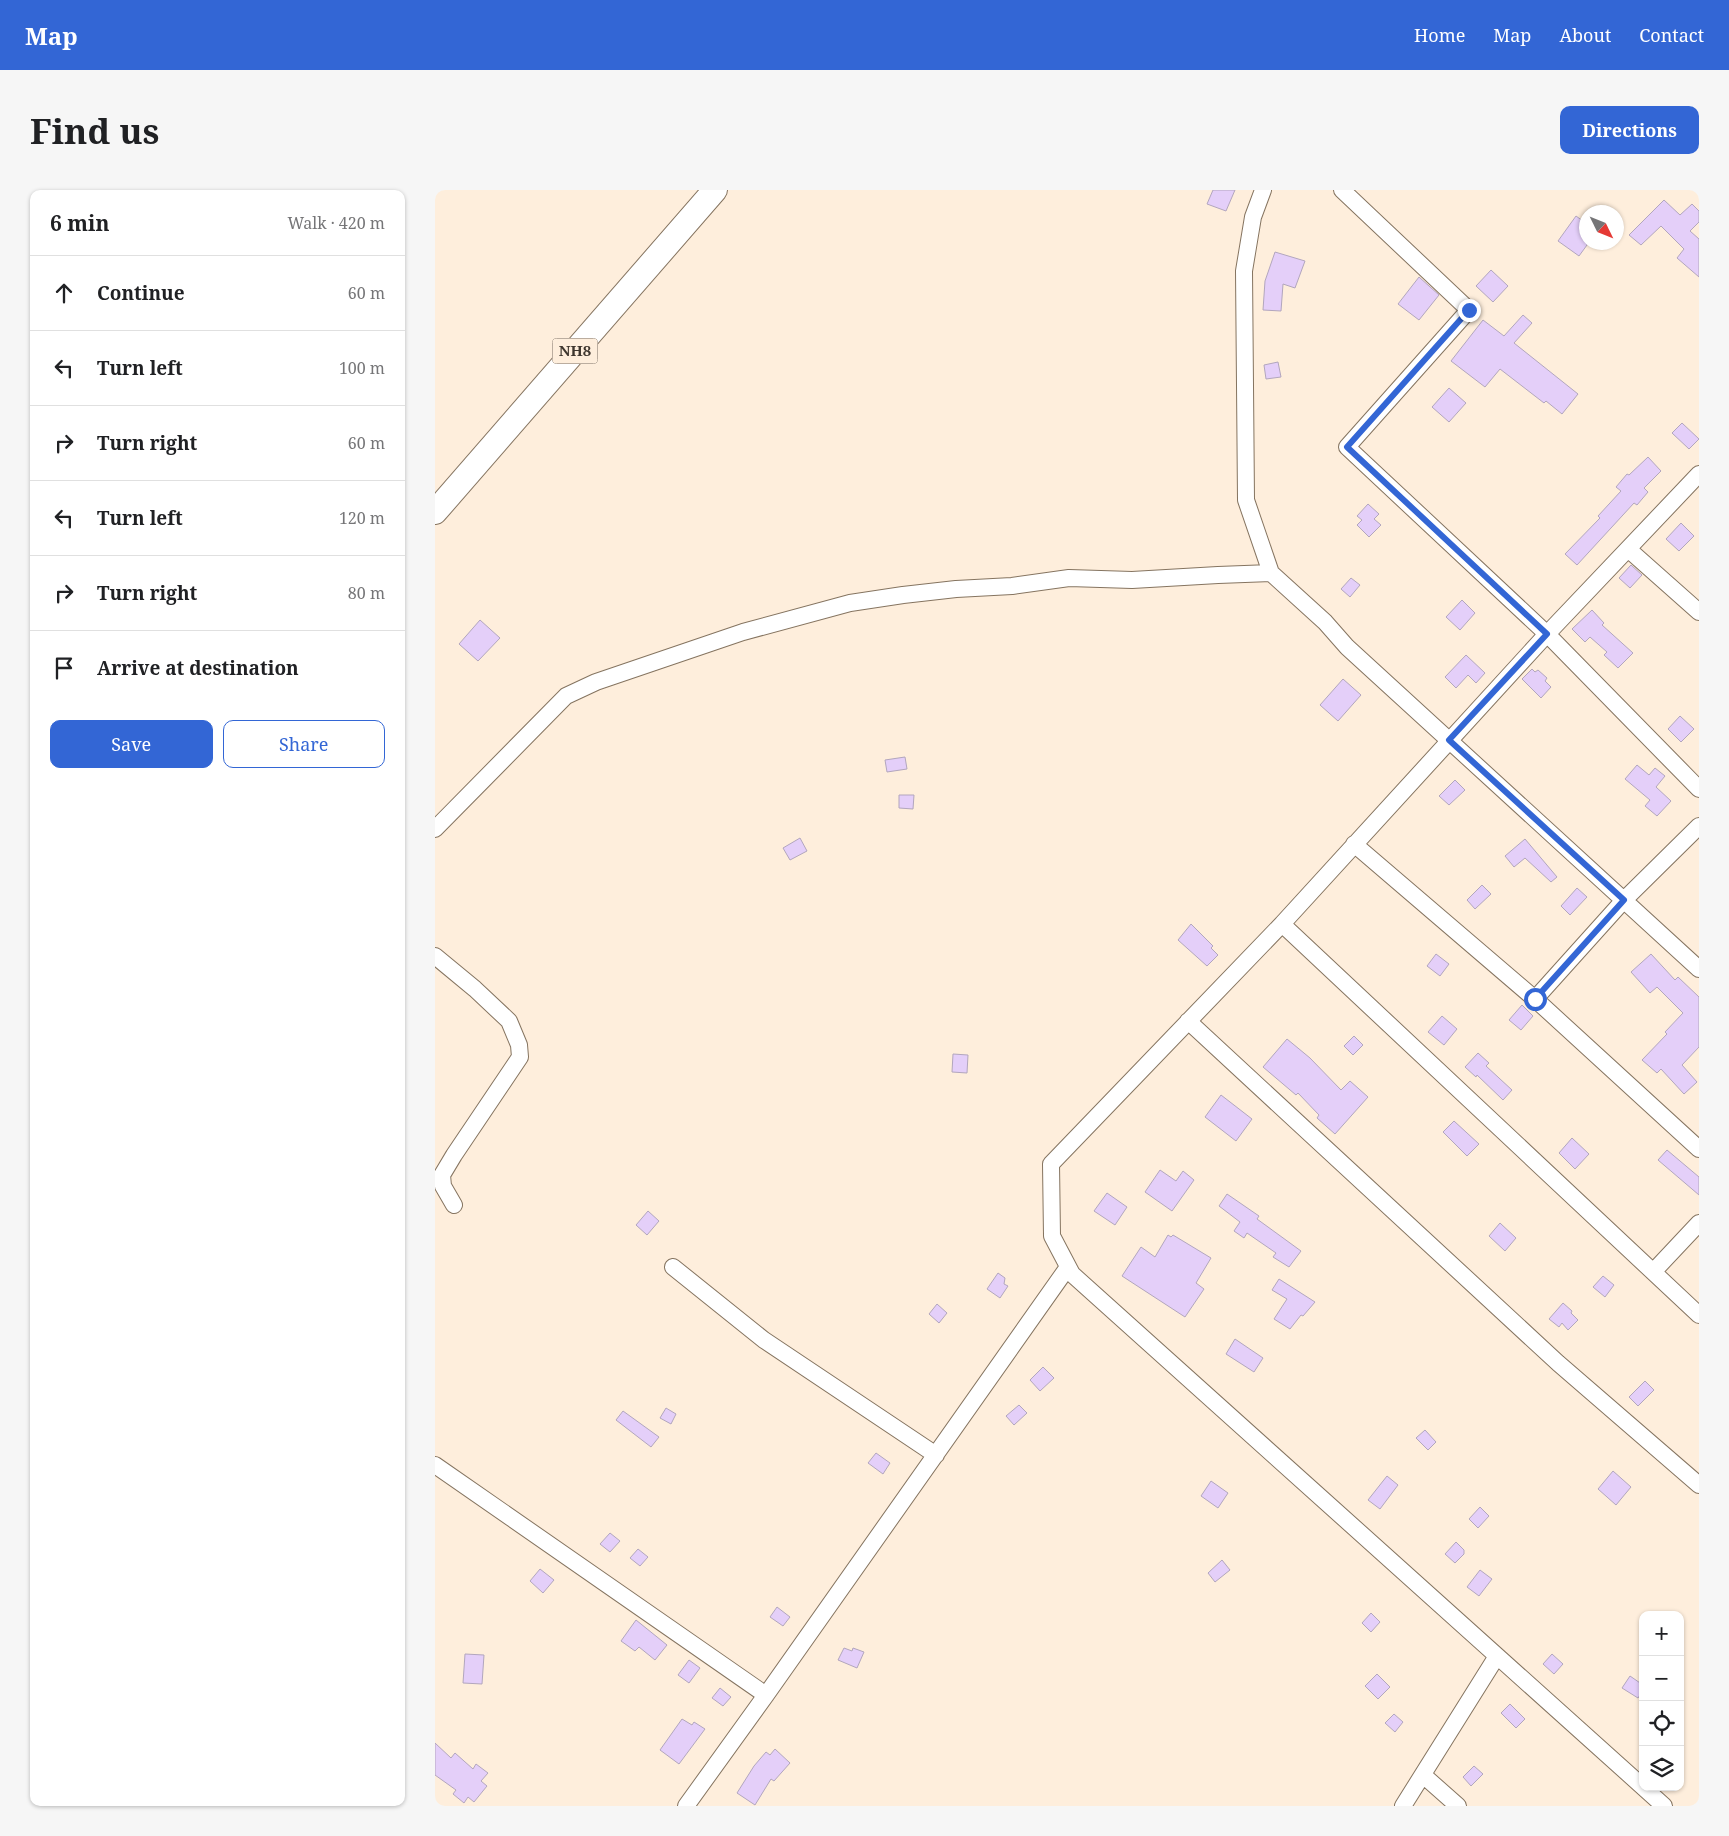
<!DOCTYPE html>
<html lang="en">
<head>
<meta charset="utf-8">
<style>
	:root { --surface:#fff; --page:#f6f6f6; --text:#202124; --muted:#757577; --line:#e0e0e0; --accent:#3366d5 }
	body { margin:0; font-family:"Noto Serif",serif; background:var(--page); color:var(--text) }
	.controls { position:absolute; right:15px; bottom:15px; display:grid; overflow:hidden; border-radius:10px; box-shadow:0 1px 4px #0004 }
	.controls button { width:45px; height:45px; display:grid; place-items:center; padding:0; border:0; border-bottom:1px solid var(--line); background:var(--surface); color:var(--text); font:25px sans-serif }
	.compass { position:absolute; left:1144px; top:15px; width:45px; height:45px; border-radius:50%; background:var(--surface); box-shadow:0 1px 4px #0004; rotate:133deg }
	.stop { position:absolute; width:15px; height:15px; margin:-11px; border:4px solid #3366d5; border-radius:50%; background:#fff }
	.stop.end { background:#3366d5; border-color:#fff; box-shadow:0 1px 5px #0008 }
	.list { margin:0; padding:0; list-style:none }
	h2 { display:flex; justify-content:space-between; align-items:center; height:65px; margin:0; padding:0 20px; font-size:21px }
	h2 small { font-size:16px; font-weight:400; color:var(--muted) }
	.list li { display:grid; grid-template-columns:32px 1fr auto; gap:15px; align-items:center; box-sizing:border-box; height:75px; padding:0 20px; border-top:1px solid var(--line) }
	.list b { display:block; font-size:19px; white-space:nowrap }
	.list em { font-size:16px; font-style:normal; color:var(--muted) }
	.actions { display:flex; gap:10px; padding:15px 20px }
	.actions a { flex:1; padding:11px 0; border:1px solid var(--accent); border-radius:10px; text-align:center; font-size:18px; color:var(--accent) }
	.actions .main { background:var(--accent); color:#fff }
	.icon { flex:none; width:28px; height:28px; fill:none; stroke:currentColor; stroke-width:2; stroke-linecap:round; stroke-linejoin:round }
	.map { position:relative; flex:none; width:1264px; height:1616px; overflow:hidden; border-radius:10px }
	header { display:flex; align-items:center; gap:30px; box-sizing:border-box; height:70px; padding:0 25px; background:var(--accent); color:#fff }
	header strong { font-size:24px }
	nav { display:flex; gap:28px; margin-inline-start:auto; font-size:18px }
	.intro { display:flex; align-items:center; justify-content:space-between; box-sizing:border-box; height:120px; padding:0 30px }
	h1 { margin:0; font-size:35px }
	.button { padding:12px 22px; border-radius:10px; background:var(--accent); color:#fff; font-size:18px; font-weight:700 }
	main { display:flex; gap:30px; padding:0 30px }
	aside { flex:1; background:var(--surface); border-radius:10px; box-shadow:0 1px 4px #0004 }
	.map>svg:first-child { display:block }
</style>
</head>
<body>
<header>
<strong>Map</strong>
<nav><a>Home</a><a>Map</a><a>About</a><a>Contact</a></nav>
</header>
<div class="intro"><h1>Find us</h1><a class="button">Directions</a></div>
<main>
<aside>
<h2>6 min<small>Walk · 420 m</small></h2>
<ul class="list">
<li><svg class="icon" aria-label="ahead" viewBox="0 0 24 24"><path d="M12 20V5M6 11l6-6 6 6"/></svg><div><b>Continue</b></div><em>60 m</em></li>
<li><svg class="icon" aria-label="left" viewBox="0 0 24 24"><path d="M17 20v-9H6M10 6l-5 5 5 5"/></svg><div><b>Turn left</b></div><em>100 m</em></li>
<li><svg class="icon" aria-label="right" viewBox="0 0 24 24"><path d="M7 20v-9h11M14 6l5 5-5 5"/></svg><div><b>Turn right</b></div><em>60 m</em></li>
<li><svg class="icon" aria-label="left" viewBox="0 0 24 24"><path d="M17 20v-9H6M10 6l-5 5 5 5"/></svg><div><b>Turn left</b></div><em>120 m</em></li>
<li><svg class="icon" aria-label="right" viewBox="0 0 24 24"><path d="M7 20v-9h11M14 6l5 5-5 5"/></svg><div><b>Turn right</b></div><em>80 m</em></li>
<li><svg class="icon" aria-label="arrive" viewBox="0 0 24 24"><path d="M6 21V4h12l-3 4 3 4H6"/></svg><div><b>Arrive at destination</b></div></li>
</ul>
<div class="actions"><a class="main">Save</a><a>Share</a></div>
</aside>
<div class="map">
<svg width="1264" height="1616" viewBox="0 0 1264 1616">
	<rect width="100%" height="100%" fill="#feeedc"/>
	<path fill="#e4cff9" stroke="#b2a6bd" d="M778,0H800L791,21L772,14Z
		M1229,10L1245,25L1257,14L1264,21V32L1255,41L1264,49V87L1242,68L1249,59L1226,36L1206,55L1194,45Z
		M1141,26L1152,34V55L1144,66L1123,51Z
		M840,62L870,71L860,98L848,94L846,121L828,120L830,91Z
		M1056,80L1073,96L1058,112L1041,96Z
		M984,87L1004,105L984,130L963,114Z
		M1088,125L1097,133L1079,153L1143,204L1127,224L1111,211L1109,213L1065,179L1050,197L1016,171L1048,130L1069,146Z
		M843,172L846,187L831,189L829,175Z
		M1014,198L1031,213L1014,232L997,217Z
		M1247,233L1264,249L1254,259L1237,243Z
		M1213,267L1226,281L1209,298L1213,302L1202,315L1199,313L1142,375L1130,364L1165,328L1163,326L1186,301L1181,297L1192,284L1194,285Z
		M933,314L944,324L939,329L946,335L934,347L922,335L927,330L922,326Z
		M1246,333L1259,346L1244,361L1231,349Z
		M1196,375L1207,385L1195,398L1184,388Z
		M916,388L925,395L915,407L906,399Z
		M1027,410L1040,423L1025,440L1011,427Z
		M1157,420L1169,433L1167,435L1198,463L1183,478L1169,465L1172,462L1155,447L1150,452L1137,439Z
		M45,430L65,448L43,471L24,454Z
		M1031,465L1050,483L1041,493L1033,485L1021,498L1010,487Z
		M1097,479L1100,482L1103,480L1112,488L1110,491L1116,497L1106,508L1087,489Z
		M908,489L926,505L903,531L885,515Z
		M1245,526L1259,539L1246,552L1233,539Z
		M470,567L472,579L452,582L450,570Z
		M1202,575L1214,585L1220,578L1230,586L1221,597L1236,611L1222,626L1210,616L1215,610L1190,589Z
		M1020,590L1030,600L1014,615L1004,606Z
		M464,605H479L478,619L464,618Z
		M365,648L372,661L355,670L348,658Z
		M1090,649L1122,687L1116,692L1090,668L1079,677L1070,666Z
		M1047,695L1056,704L1040,719L1032,710Z
		M1142,698L1152,707L1135,725L1126,716Z
		M756,734L778,756L776,758L783,765L772,776L743,750Z
		M1001,764L1014,774L1005,786L992,776Z
		M1216,764L1240,790L1243,787L1264,807V857L1247,875L1262,892L1249,904L1226,879L1222,883L1207,870L1232,844L1230,842L1248,823L1222,797L1215,803L1196,782Z
		M1087,815L1098,826L1086,840L1074,830Z
		M1007,826L1022,839L1009,855L993,842Z
		M919,846L928,855L918,865L909,856Z
		M852,849L875,868L906,900L915,891L933,907L900,944L882,928L884,925L863,903L861,905L828,877Z
		M1043,863L1054,873L1051,876L1077,900L1068,910L1042,885L1041,887L1030,877Z
		M518,864L533,865L532,883L517,882Z
		M786,905L817,929L801,951L770,927Z
		M1019,931L1044,954L1032,966L1008,942Z
		M1137,948L1154,964L1140,979L1124,963Z
		M1232,960L1264,987V1005L1223,970Z
		M725,980L741,991L748,981L759,990L737,1021L710,1002Z
		M672,1003L692,1017L680,1035L659,1021Z
		M792,1004L824,1026L822,1029L866,1061L854,1077L838,1067L841,1063L812,1043L809,1048L799,1041L805,1032L784,1016Z
		M213,1021L224,1031L212,1045L201,1035Z
		M1065,1033L1081,1048L1070,1061L1054,1046Z
		M733,1045L736,1047L738,1045L776,1068L761,1093L769,1099L750,1127L687,1086L706,1057L720,1067Z
		M563,1083L570,1088L569,1094L573,1096L565,1108L552,1099Z
		M1168,1086L1179,1095L1170,1107L1158,1097Z
		M844,1089L880,1112L868,1126L866,1125L855,1139L839,1129L852,1109L837,1100Z
		M1128,1113L1137,1121L1136,1123L1143,1130L1133,1140L1127,1133L1124,1137L1114,1129Z
		M502,1114L512,1123L504,1133L494,1124Z
		M800,1149L828,1168L819,1182L791,1164Z
		M608,1177L619,1188L605,1201L595,1190Z
		M1210,1191L1219,1200L1203,1216L1194,1207Z
		M584,1215L592,1223L579,1235L571,1226Z
		M231,1218L241,1224L236,1234L225,1228Z
		M188,1221L224,1247L216,1257L181,1230Z
		M990,1240L1001,1252L993,1260L981,1248Z
		M441,1263L455,1273L448,1284L433,1273Z
		M1178,1281L1196,1297L1181,1315L1163,1299Z
		M952,1286L963,1295L945,1319L933,1310Z
		M776,1291L793,1303L783,1318L766,1306Z
		M1045,1317L1054,1326L1043,1338L1034,1329Z
		M175,1343L185,1351L175,1362L165,1354Z
		M1021,1352L1029,1360V1364L1020,1373L1010,1364Z
		M203,1359L213,1367L205,1376L195,1368Z
		M787,1370L795,1380L780,1392L773,1383Z
		M105,1379L119,1390L108,1403L95,1391Z
		M1045,1380L1057,1389L1044,1406L1032,1397Z
		M342,1417L355,1427L348,1436L335,1427Z
		M936,1423L945,1432L936,1442L927,1433Z
		M201,1430L232,1455L220,1470L204,1457L200,1461L186,1451Z
		M409,1458L417,1461L418,1458L429,1462L422,1478L403,1470Z
		M30,1464L49,1465L47,1494L28,1493Z
		M1117,1464L1128,1474L1119,1484L1108,1474Z
		M254,1470L265,1478L254,1493L243,1485Z
		M942,1484L955,1497L943,1509L930,1496Z
		M1195,1486L1208,1495V1501L1203,1508L1187,1498Z
		M285,1498L296,1507L288,1516L277,1508Z
		M1075,1514L1090,1529L1081,1538L1066,1523Z
		M959,1524L968,1532L960,1542L950,1533Z
		M247,1529L257,1535L259,1532L270,1539L244,1574L225,1560Z
		M0,1553L16,1568L20,1563L38,1579L41,1574L53,1583L46,1591L52,1596L39,1612L33,1607L29,1613L18,1604L21,1600L0,1585Z
		M340,1559L355,1573L339,1591L336,1589L320,1615L302,1603L319,1576L331,1562L335,1565Z
		M1039,1576L1048,1584L1036,1596L1028,1587Z"/>
	<g fill="none" stroke-linecap="round" stroke-linejoin="round">
		<g stroke="#857460" stroke-width="18">
			<path id="minor" d="M828,0L818,27L809,81L811,310L836,383L890,432L912,457L1264,779
				M907,0L1034,120L912,257L1112,444L1264,599
				M1193,359L1264,422
				M0,639L131,506L161,492L308,442L415,413L468,405L521,399L577,396L634,388L697,390L783,385L836,383
				M919,654L1100,809L1264,959
				M847,734L1264,1125
				M0,766L40,799L74,831L84,855L85,867L19,965L7,985L8,996L19,1015
				M1100,809L1189,710L1264,636
				M753,831L1123,1173L1264,1295
				M238,1077L329,1150L501,1265
				M1218,1082L1264,1033
				M0,1275L331,1505
				M988,1585L1023,1616
				M1208,1597L637,1084L617,1046L616,974L847,734L1112,444L1264,284
				M1208,1597L1229,1616
				M251,1616L331,1505L633,1077
				M968,1616L1062,1466"/>
		</g>
		<g stroke="#857460" stroke-width="26">
			<path id="highway" d="M0,322L280,0"/>
		</g>
		<use href="#minor" stroke="#fff" stroke-width="16"/>
		<use href="#highway" stroke="#fff" stroke-width="24"/>
	</g>
	<g fill="none" stroke-linecap="round" stroke-linejoin="round">
		<path stroke="#3366d5" stroke-width="6" d="M1034,120L912,257L1112,444L1014,550L1189,710L1100,809"/>
	</g>
	<g text-anchor="middle" stroke-width="5" stroke-linejoin="round" paint-order="stroke">
		<rect fill="#feeedc" stroke="#786d62" stroke-width="1" x="117.5" y="148.5" width="45" height="25" rx="4"/>
		<g font-size="15" font-weight="bold" fill="#3e362e">
			<text x="140" y="166">NH8</text>
		</g>
	</g>
</svg>
<div class="controls">
<button>+</button>
<button>−</button>
<button><svg class="icon" aria-label="locate" viewBox="0 0 24 24"><circle cx="12" cy="12" r="6"/><path d="M12 2v4M12 18v4M2 12h4M18 12h4"/></svg></button>
<button><svg class="icon" aria-label="layers" viewBox="0 0 24 24"><path d="M12 4l9 5-9 5-9-5zM3 14l9 5 9-5"/></svg></button>
</div>
<svg class="compass" viewBox="-18 -18 36 36"><path d="M0-13l5 13h-10z" fill="#e53935"/><path d="M0 13l5-13h-10z" fill="#757577"/></svg>
<div class="stop" style="left:1100px;top:809px"></div>
<div class="stop end" style="left:1034px;top:120px"></div>
</div>
</main>
</body>
</html>
